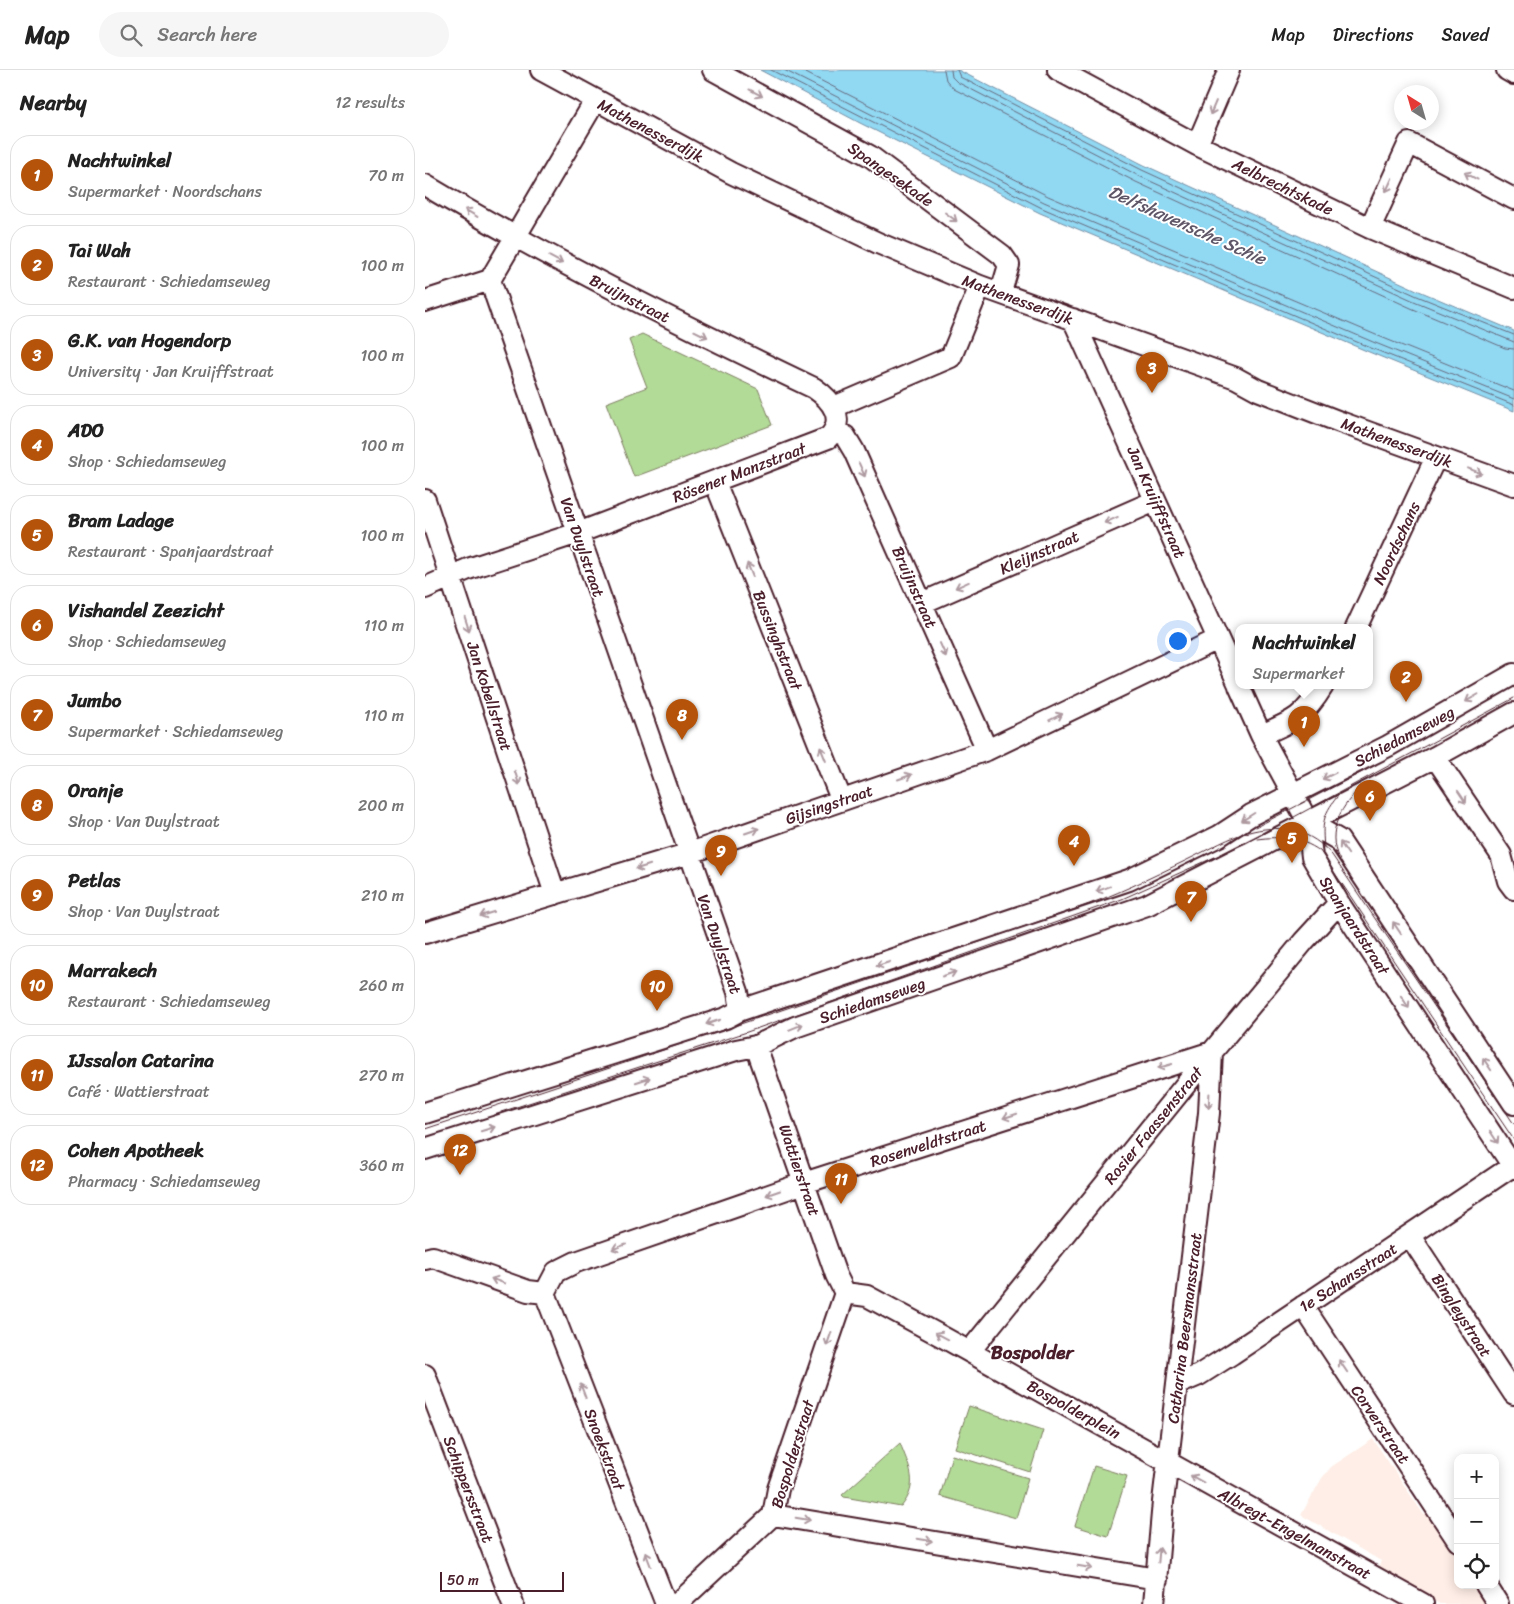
<!DOCTYPE html>
<html lang="en">
<head>
<meta charset="utf-8">
<style>
	:root { --surface:#fff; --page:#f6f6f6; --text:#222; --muted:#767676; --line:#e0e0e0; --accent:#b45309 }
	body { margin:0; font-family:Sriracha,sans-serif; background:var(--page); color:var(--text) }
	.controls { position:absolute; right:15px; bottom:15px; display:grid; overflow:hidden; border-radius:10px; box-shadow:0 2px 12px #0003 }
	.controls button { width:45px; height:45px; display:grid; place-items:center; padding:0; border:0; border-bottom:1px solid var(--line); background:var(--surface); color:var(--text); font:25px sans-serif }
	.compass { position:absolute; left:969px; top:15px; width:45px; height:45px; border-radius:50%; background:var(--surface); box-shadow:0 2px 12px #0003; rotate:323deg }
	.scale { position:absolute; left:15px; bottom:12px; width:124px; box-sizing:border-box; padding-left:5px; border:2px solid #4a1f2b; border-top:0; font-size:14px; line-height:18px; white-space:nowrap; color:#4a1f2b; -webkit-text-stroke:4px #fff; paint-order:stroke }
	.you { position:absolute; left:752px; top:570px; width:18px; height:18px; margin:-12px; border:4px solid #fff; border-radius:50%; background:#1a73e8; box-shadow:0 0 0 8px #1a73e833 }
	.badge { display:grid; place-items:center; width:32px; height:32px; border-radius:50%; background:var(--accent); color:#fff; font-size:16px; font-weight:700 }
	.pin { position:absolute; translate:-50% -41px; filter:drop-shadow(0 1px 2px #0008) }
	.pin::after { content:''; position:absolute; top:26px; width:18px; height:15px; background:inherit; clip-path:polygon(0 0,100% 0,50% 100%) }
	.popup { position:absolute; left:810px; top:554px; width:138px; height:65px; box-sizing:border-box; display:grid; place-content:center; border-radius:10px; background:var(--surface); filter:drop-shadow(0 1px 4px #0005); font-size:16px; white-space:nowrap; color:var(--muted) }
	.popup b { font-size:19px; color:var(--text) }
	.popup::after { content:''; position:absolute; left:50%; top:100%; margin-left:-10px; border:10px solid transparent; border-top-color:var(--surface) }
	.list { margin:0; padding:0; list-style:none }
	h2 { display:flex; justify-content:space-between; align-items:center; height:65px; margin:0; padding:0 20px; font-size:21px }
	h2 small { font-size:16px; font-weight:400; color:var(--muted) }
	.list li { display:grid; grid-template-columns:32px 1fr auto; gap:15px; align-items:center; box-sizing:border-box; height:80px; margin:0 10px 10px; padding:0 10px; border:1px solid var(--line); border-radius:20px }
	.list b { display:block; font-size:19px; white-space:nowrap }
	.list p { margin:0; font-size:16px; white-space:nowrap; color:var(--muted) }
	.list em { font-size:16px; font-style:normal; color:var(--muted) }
	.icon { flex:none; width:28px; height:28px; fill:none; stroke:currentColor; stroke-width:2; stroke-linecap:round; stroke-linejoin:round }
	.map { position:relative; flex:none; width:1089px; height:1534px; overflow:hidden }
	header { display:flex; align-items:center; gap:30px; box-sizing:border-box; height:70px; padding:0 25px; background:var(--surface); border-bottom:1px solid var(--line) }
	header strong { font-size:24px }
	nav { display:flex; gap:28px; margin-inline-start:auto; font-size:18px }
	.search { width:350px; height:45px; background:var(--page); display:flex; align-items:center; gap:12px; box-sizing:border-box; padding:0 18px; border-radius:28px; color:var(--muted); font-size:19px }
	main { display:flex }
	aside { flex:1; background:var(--surface) }
	.map>svg:first-child { display:block }
</style>
</head>
<body>
<header>
<strong>Map</strong>
<div class="search"><svg class="icon" aria-label="search" viewBox="0 0 24 24"><circle cx="10" cy="10" r="6"/><path d="M15 15l6 6"/></svg>Search here</div>
<nav><a>Map</a><a>Directions</a><a>Saved</a></nav>
</header>
<main>
<aside>
<h2>Nearby<small>12 results</small></h2>
<ul class="list">
<li><span class="badge">1</span><div><b>Nachtwinkel</b><p>Supermarket · Noordschans</p></div><em>70 m</em></li>
<li><span class="badge">2</span><div><b>Tai Wah</b><p>Restaurant · Schiedamseweg</p></div><em>100 m</em></li>
<li><span class="badge">3</span><div><b>G.K. van Hogendorp</b><p>University · Jan Kruijffstraat</p></div><em>100 m</em></li>
<li><span class="badge">4</span><div><b>ADO</b><p>Shop · Schiedamseweg</p></div><em>100 m</em></li>
<li><span class="badge">5</span><div><b>Bram Ladage</b><p>Restaurant · Spanjaardstraat</p></div><em>100 m</em></li>
<li><span class="badge">6</span><div><b>Vishandel Zeezicht</b><p>Shop · Schiedamseweg</p></div><em>110 m</em></li>
<li><span class="badge">7</span><div><b>Jumbo</b><p>Supermarket · Schiedamseweg</p></div><em>110 m</em></li>
<li><span class="badge">8</span><div><b>Oranje</b><p>Shop · Van Duylstraat</p></div><em>200 m</em></li>
<li><span class="badge">9</span><div><b>Petlas</b><p>Shop · Van Duylstraat</p></div><em>210 m</em></li>
<li><span class="badge">10</span><div><b>Marrakech</b><p>Restaurant · Schiedamseweg</p></div><em>260 m</em></li>
<li><span class="badge">11</span><div><b>IJssalon Catarina</b><p>Café · Wattierstraat</p></div><em>270 m</em></li>
<li><span class="badge">12</span><div><b>Cohen Apotheek</b><p>Pharmacy · Schiedamseweg</p></div><em>360 m</em></li>
</ul>
</aside>
<div class="map">
<svg width="1089" height="1534" viewBox="0 0 1089 1534">
	<rect width="100%" height="100%" fill="#fff"/>
	<filter id="ink" filterUnits="userSpaceOnUse"><feTurbulence type="fractalNoise" baseFrequency=".02" numOctaves="2"/><feDisplacementMap in="SourceGraphic" scale="10" xChannelSelector="R" yChannelSelector="G"/><feConvolveMatrix kernelMatrix="1 2 1 2 8 2 1 2 1" color-interpolation-filters="sRGB"/></filter>
	<g filter="url(#ink)">
		<path fill="#ffeee7" d="M948,1369L999,1445L1006,1441L1033,1485V1515H1052L1063,1534H1015L952,1501L956,1491L876,1445L897,1408L906,1397Z"/>
		<path fill="#b2db97" stroke="#7e7d61" d="M217,264L333,319L347,355L209,407L181,333L222,317L204,270Z
			M544,1336L618,1360L605,1402L530,1378Z
			M475,1373C484,1397 495,1414 476,1437L419,1427L417,1425Z
			M527,1385L603,1408L591,1448L515,1426Z
			M669,1396L702,1406L683,1466L650,1456Z"/>
		<path fill="#91d8f3" stroke="#758ea3" d="M335,0H533L719,95L994,221L1089,261V341L944,282L615,143L435,53Z"/>
		<g fill="none" stroke-linecap="round" stroke-linejoin="round">
			<path stroke="#66697b" stroke-width="1" d="M346,0L617,138L946,278L1089,335
				M359,0L619,132L948,272L1089,329
				M375,0L623,126L951,265L1089,321
				M519,0L521,10L529,19L711,112L986,238L1080,278L1089,279
				M526,0L527,7L532,12L714,106L989,231L1089,272
				M532,0L535,7L717,100L992,226L1089,265"/>
			<g stroke="#4a1f2b" stroke-width="24">
				<path id="minor" d="M116,0L306,103L453,173L555,216L811,308L833,320L915,352L1089,415
					M288,0L445,86L577,185L584,195L576,222
					M633,0L772,75L945,158L1089,218
					M1082,0L1089,4
					M170,31L65,210L313,922L316,940
					M772,75L804,0
					M0,115C126,190 257,255 389,318C407,330 422,350 403,368L153,463L43,499L0,518
					M945,158L984,73L1089,129
					M0,231L65,210
					M648,249L814,615
					M409,337L526,287L555,216
					M411,361L420,366L429,381L562,680
					M290,412L416,729
					M0,430L130,824
					M497,533L730,431
					M931,558L1011,387
					M814,616L836,665L883,752L887,787L914,833L1089,1098
					M836,665C869,651 879,647 898,616
					M1010,687L1076,785L1083,811L1089,819
					M883,752L914,770L1089,1034
					M0,863L265,783L562,680L793,569
					M331,976L411,1205L420,1223
					M0,1043L301,948L316,940L704,810L794,766L826,745L963,676L1089,604
					M0,1079L311,980L331,976L370,957L722,835L1010,687L1089,643
					M985,1166L1089,1324
					M0,1189L8,1187L103,1221L120,1223
					M120,1223L131,1202L151,1192L379,1113L787,982L784,1043L738,1432L729,1534
					M120,1223L241,1534
					M420,1223L442,1226L516,1266L998,1534
					M420,1223L353,1419L348,1445L732,1509
					M878,1236L1033,1471
					M545,1281L787,982L879,871L914,833
					M0,1305L88,1534
					M753,1314L774,1305L807,1284L1089,1095
					M1061,1515L1073,1534
					M252,1534L348,1445"/>
			</g>
			<use href="#minor" stroke="#fff" stroke-width="20"/>
			<path stroke="#4a1f2b" stroke-width="1" d="M831,757L951,695
				M832,769C855,766 875,767 895,781L1089,1070
				M899,778C897,754 897,746 912,727
				M914,789C900,760 917,735 938,715
				M76,1042L322,962L697,829L821,773L1089,628
				M0,1059C218,988 434,914 650,839C689,826 725,808 762,790C783,780 805,766 828,761C858,754 887,761 907,785L1089,1054"/>
		</g>
		<defs><path id="oneway-shaft" d="M-6 0H5M1.5-3L5.5 0L1.5 3" fill="none" stroke-width="1.6" stroke-linecap="round" stroke-linejoin="round" transform="scale(1.25)"/></defs>
		<g stroke="#ae9aa0">
			<use href="#oneway-shaft" transform="translate(331 23) rotate(28)"/>
			<use href="#oneway-shaft" transform="translate(788 38) rotate(113)"/>
			<use href="#oneway-shaft" transform="translate(1046 106) rotate(-152)"/>
			<use href="#oneway-shaft" transform="translate(964 115) rotate(115)"/>
			<use href="#oneway-shaft" transform="translate(46 143) rotate(-149)"/>
			<use href="#oneway-shaft" transform="translate(526 147) rotate(37)"/>
			<use href="#oneway-shaft" transform="translate(131 190) rotate(28)"/>
			<use href="#oneway-shaft" transform="translate(276 264) rotate(26)"/>
			<use href="#oneway-shaft" transform="translate(437 400) rotate(66)"/>
			<use href="#oneway-shaft" transform="translate(1050 401) rotate(21)"/>
			<use href="#oneway-shaft" transform="translate(686 450) rotate(156)"/>
			<use href="#oneway-shaft" transform="translate(325 500) rotate(-112)"/>
			<use href="#oneway-shaft" transform="translate(537 515) rotate(156)"/>
			<use href="#oneway-shaft" transform="translate(42 554) rotate(72)"/>
			<use href="#oneway-shaft" transform="translate(518 580) rotate(66)"/>
			<use href="#oneway-shaft" transform="translate(1047 628) rotate(150)"/>
			<use href="#oneway-shaft" transform="translate(631 647) rotate(-26)"/>
			<use href="#oneway-shaft" transform="translate(398 684) rotate(-112)"/>
			<use href="#oneway-shaft" transform="translate(904 706) rotate(154)"/>
			<use href="#oneway-shaft" transform="translate(480 707) rotate(-19)"/>
			<use href="#oneway-shaft" transform="translate(92 708) rotate(72)"/>
			<use href="#oneway-shaft" transform="translate(1037 727) rotate(56)"/>
			<use href="#oneway-shaft" transform="translate(823 747) rotate(148)"/>
			<use href="#oneway-shaft" transform="translate(327 761) rotate(-19)"/>
			<use href="#oneway-shaft" transform="translate(919 778) rotate(-124)"/>
			<use href="#oneway-shaft" transform="translate(218 797) rotate(163)"/>
			<use href="#oneway-shaft" transform="translate(678 819) rotate(160)"/>
			<use href="#oneway-shaft" transform="translate(62 844) rotate(163)"/>
			<use href="#oneway-shaft" transform="translate(972 858) rotate(-124)"/>
			<use href="#oneway-shaft" transform="translate(458 894) rotate(162)"/>
			<use href="#oneway-shaft" transform="translate(524 904) rotate(-19)"/>
			<use href="#oneway-shaft" transform="translate(980 932) rotate(57)"/>
			<use href="#oneway-shaft" transform="translate(288 952) rotate(162)"/>
			<use href="#oneway-shaft" transform="translate(371 957) rotate(-22)"/>
			<use href="#oneway-shaft" transform="translate(1062 994) rotate(-124)"/>
			<use href="#oneway-shaft" transform="translate(740 996) rotate(164)"/>
			<use href="#oneway-shaft" transform="translate(218 1010) rotate(-18)"/>
			<use href="#oneway-shaft" transform="translate(784 1031) rotate(93)"/>
			<use href="#oneway-shaft" transform="translate(585 1046) rotate(162)"/>
			<use href="#oneway-shaft" transform="translate(63 1059) rotate(-17)"/>
			<use href="#oneway-shaft" transform="translate(1069 1067) rotate(57)"/>
			<use href="#oneway-shaft" transform="translate(348 1123) rotate(161)"/>
			<use href="#oneway-shaft" transform="translate(194 1177) rotate(160)"/>
			<use href="#oneway-shaft" transform="translate(73 1211) rotate(-160)"/>
			<use href="#oneway-shaft" transform="translate(517 1266) rotate(-152)"/>
			<use href="#oneway-shaft" transform="translate(404 1269) rotate(109)"/>
			<use href="#oneway-shaft" transform="translate(918 1296) rotate(-124)"/>
			<use href="#oneway-shaft" transform="translate(158 1321) rotate(-111)"/>
			<use href="#oneway-shaft" transform="translate(772 1409) rotate(-151)"/>
			<use href="#oneway-shaft" transform="translate(378 1449) rotate(10)"/>
			<use href="#oneway-shaft" transform="translate(500 1470) rotate(10)"/>
			<use href="#oneway-shaft" transform="translate(734 1485) rotate(-85)"/>
			<use href="#oneway-shaft" transform="translate(223 1489) rotate(-111)"/>
			<use href="#oneway-shaft" transform="translate(660 1497) rotate(10)"/>
		</g>
	</g>
	<g text-anchor="middle" stroke-width="4" stroke-linejoin="round" paint-order="stroke">
		<g font-size="16" fill="#4a1f2b" stroke="#fff">
			<text transform="translate(226 60) rotate(28)" y="6">Mathenesserdijk</text>
			<text transform="translate(466 104) rotate(35)" y="6">Spangesekade</text>
			<text transform="translate(858 116) rotate(26)" y="6">Aelbrechtskade</text>
			<text transform="translate(205 228) rotate(27)" y="6">Bruijnstraat</text>
			<text transform="translate(593 229) rotate(20)" y="6">Mathenesserdijk</text>
			<text transform="translate(972 372) rotate(20)" y="6">Mathenesserdijk</text>
			<text transform="translate(314 402) rotate(-21)" y="6">Rösener Manzstraat</text>
			<text transform="translate(732 432) rotate(66)" y="6">Jan Kruijffstraat</text>
			<text transform="translate(971 473) rotate(-65)" y="6">Noordschans</text>
			<text transform="translate(158 477) rotate(71)" y="6">Van Duylstraat</text>
			<text transform="translate(614 482) rotate(-24)" y="6">Kleijnstraat</text>
			<text transform="translate(490 517) rotate(66)" y="6">Bruijnstraat</text>
			<text transform="translate(353 570) rotate(68)" y="6">Bussinghstraat</text>
			<text transform="translate(65 626) rotate(72)" y="6">Jan Kobellstraat</text>
			<text transform="translate(979 666) rotate(-28)" y="6">Schiedamseweg</text>
			<text transform="translate(404 734) rotate(-19)" y="6">Gijsingstraat</text>
			<text transform="translate(930 855) rotate(57)" y="6">Spanjaardstraat</text>
			<text transform="translate(295 874) rotate(71)" y="6">Van Duylstraat</text>
			<text transform="translate(447 930) rotate(-19)" y="6">Schiedamseweg</text>
			<text transform="translate(728 1055) rotate(-51)" y="6">Rosier Faassenstraat</text>
			<text transform="translate(503 1073) rotate(-18)" y="6">Rosenveldtstraat</text>
			<text transform="translate(375 1100) rotate(71)" y="6">Wattierstraat</text>
			<text transform="translate(923 1207) rotate(-33)" y="6">1e Schansstraat</text>
			<text transform="translate(1037 1245) rotate(57)" y="6">Bingleystraat</text>
			<text transform="translate(759 1258) rotate(-83)" y="6">Catharina Beersmansstraat</text>
			<text transform="translate(649 1339) rotate(29)" y="6">Bospolderplein</text>
			<text transform="translate(956 1354) rotate(56)" y="6">Corverstraat</text>
			<text transform="translate(180 1379) rotate(69)" y="6">Snoekstraat</text>
			<text transform="translate(367 1384) rotate(-73)" y="6">Bospolderstraat</text>
			<text transform="translate(44 1419) rotate(69)" y="6">Schippersstraat</text>
			<text transform="translate(870 1463) rotate(29)" y="6">Albregt-Engelmanstraat</text>
		</g>
		<g font-size="18" font-style="italic" fill="#5f5667" stroke="#fff">
			<text transform="translate(762 155) rotate(24)" y="6">Delfshavensche Schie</text>
		</g>
		<g font-size="19" font-weight="bold" fill="#4a1f2b" stroke="#fff">
			<text x="607" y="1289">Bospolder</text>
		</g>
	</g>
</svg>
<div class="controls">
<button>+</button>
<button>−</button>
<button><svg class="icon" aria-label="locate" viewBox="0 0 24 24"><circle cx="12" cy="12" r="6"/><path d="M12 2v4M12 18v4M2 12h4M18 12h4"/></svg></button>
</div>
<svg class="compass" viewBox="-18 -18 36 36"><path d="M0-13l5 13h-10z" fill="#e53935"/><path d="M0 13l5-13h-10z" fill="#767676"/></svg>
<div class="scale">50 m</div>
<div class="you"></div>
<div class="pin badge" style="left:879px;top:677px">1</div>
<div class="popup"><b>Nachtwinkel</b>Supermarket</div>
<div class="pin badge" style="left:981px;top:632px">2</div>
<div class="pin badge" style="left:727px;top:323px">3</div>
<div class="pin badge" style="left:649px;top:796px">4</div>
<div class="pin badge" style="left:867px;top:793px">5</div>
<div class="pin badge" style="left:945px;top:751px">6</div>
<div class="pin badge" style="left:766px;top:852px">7</div>
<div class="pin badge" style="left:257px;top:670px">8</div>
<div class="pin badge" style="left:296px;top:806px">9</div>
<div class="pin badge" style="left:232px;top:941px">10</div>
<div class="pin badge" style="left:416px;top:1134px">11</div>
<div class="pin badge" style="left:35px;top:1105px">12</div>
</div>
</main>
</body>
</html>
